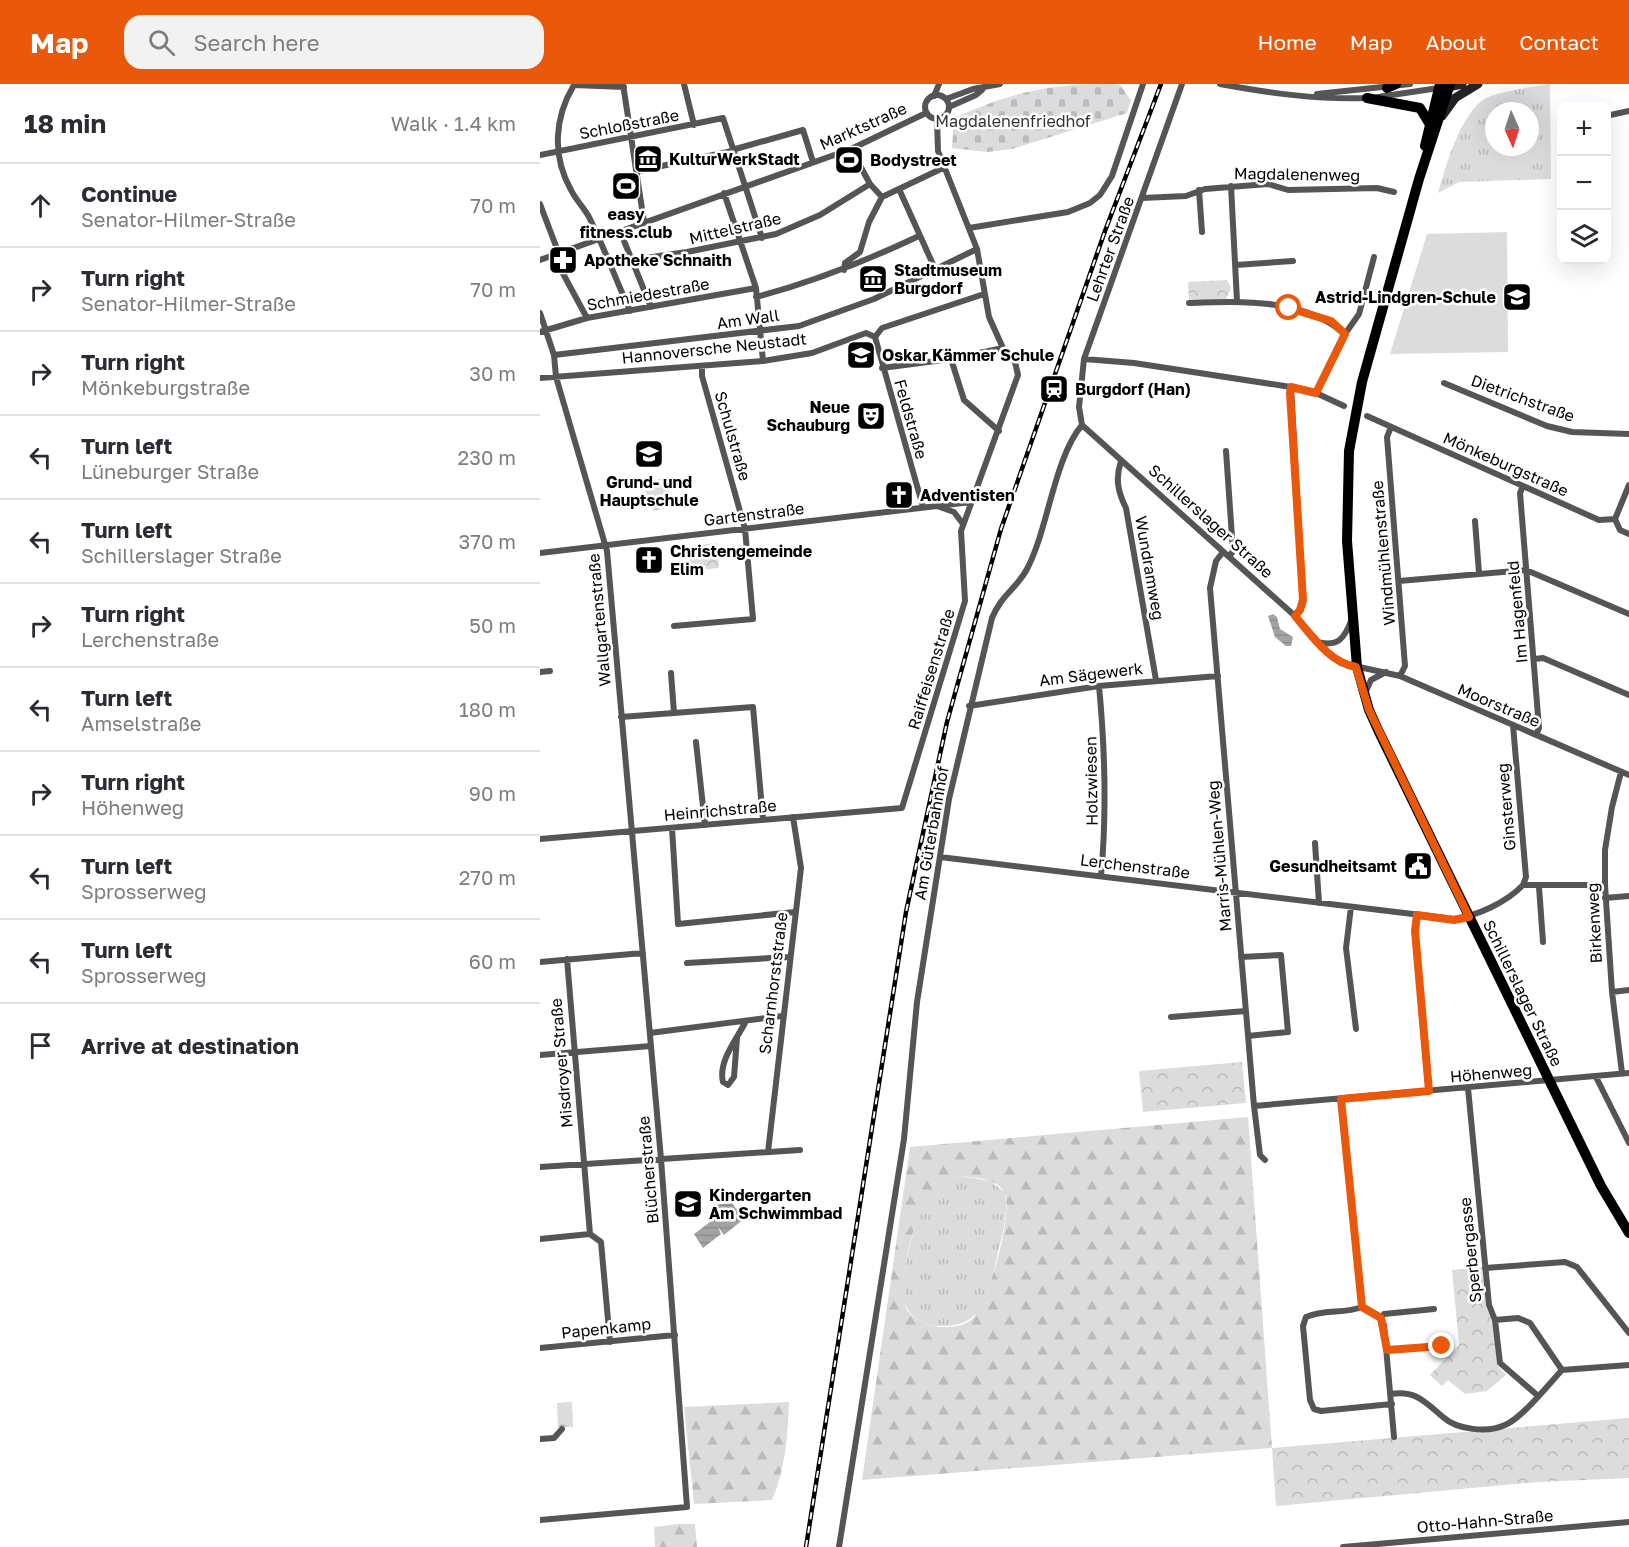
<!DOCTYPE html>
<html lang="en">
<head>
<meta charset="utf-8">
<style>
	:root { --surface:#fff; --page:#f2f2f3; --text:#2b2b33; --muted:#7c7c81; --line:#e1e1e2; --accent:#ea580c }
	body { margin:0; font-family:"Golos Text",sans-serif; background:var(--page); color:var(--text) }
	.controls { position:absolute; right:18px; top:18px; display:grid; overflow:hidden; border-radius:12px; box-shadow:0 6px 24px #0002 }
	.controls button { width:54px; height:54px; display:grid; place-items:center; padding:0; border:0; border-bottom:2px solid var(--line); background:var(--surface); color:var(--text); font:30px sans-serif }
	.compass { position:absolute; left:945px; top:18px; width:54px; height:54px; border-radius:50%; background:var(--surface); box-shadow:0 6px 24px #0002; rotate:177deg }
	.stop { position:absolute; width:18px; height:18px; margin:-14px; border:4px solid #ea580c; border-radius:50%; background:#fff }
	.stop.end { background:#ea580c; border-color:#fff; box-shadow:0 2px 6px #0008 }
	.list { margin:0; padding:0; list-style:none }
	h2 { display:flex; justify-content:space-between; align-items:center; height:78px; margin:0; padding:0 24px; font-size:26px }
	h2 small { font-size:20px; font-weight:400; color:var(--muted) }
	.list li { display:grid; grid-template-columns:39px 1fr auto; gap:18px; align-items:center; box-sizing:border-box; height:84px; padding:0 24px; border-top:2px solid var(--line) }
	.list b { display:block; font-size:22px; white-space:nowrap }
	.list p { margin:0; font-size:20px; white-space:nowrap; color:var(--muted) }
	.list em { font-size:20px; font-style:normal; color:var(--muted) }
	.icon { flex:none; width:33px; height:33px; fill:none; stroke:currentColor; stroke-width:2; stroke-linecap:round; stroke-linejoin:round }
	.map { position:relative; flex:none; width:1089px; height:1463px; overflow:hidden }
	header { display:flex; align-items:center; gap:36px; box-sizing:border-box; height:84px; padding:0 30px; background:var(--accent); color:#fff }
	header strong { font-size:28px }
	nav { display:flex; gap:33px; margin-inline-start:auto; font-size:21px }
	.search { width:420px; height:54px; background:var(--page); display:flex; align-items:center; gap:15px; box-sizing:border-box; padding:0 21px; border-radius:18px; color:var(--muted); font-size:22px }
	main { display:flex }
	aside { flex:1; background:var(--surface) }
	.map>svg:first-child { display:block }
</style>
</head>
<body>
<header>
<strong>Map</strong>
<div class="search"><svg class="icon" aria-label="search" viewBox="0 0 24 24"><circle cx="10" cy="10" r="6"/><path d="M15 15l6 6"/></svg>Search here</div>
<nav><a>Home</a><a>Map</a><a>About</a><a>Contact</a></nav>
</header>
<main>
<aside>
<h2>18 min<small>Walk · 1.4 km</small></h2>
<ul class="list">
<li><svg class="icon" aria-label="ahead" viewBox="0 0 24 24"><path d="M12 20V5M6 11l6-6 6 6"/></svg><div><b>Continue</b><p>Senator-Hilmer-Straße</p></div><em>70 m</em></li>
<li><svg class="icon" aria-label="right" viewBox="0 0 24 24"><path d="M7 20v-9h11M14 6l5 5-5 5"/></svg><div><b>Turn right</b><p>Senator-Hilmer-Straße</p></div><em>70 m</em></li>
<li><svg class="icon" aria-label="right" viewBox="0 0 24 24"><path d="M7 20v-9h11M14 6l5 5-5 5"/></svg><div><b>Turn right</b><p>Mönkeburgstraße</p></div><em>30 m</em></li>
<li><svg class="icon" aria-label="left" viewBox="0 0 24 24"><path d="M17 20v-9H6M10 6l-5 5 5 5"/></svg><div><b>Turn left</b><p>Lüneburger Straße</p></div><em>230 m</em></li>
<li><svg class="icon" aria-label="left" viewBox="0 0 24 24"><path d="M17 20v-9H6M10 6l-5 5 5 5"/></svg><div><b>Turn left</b><p>Schillerslager Straße</p></div><em>370 m</em></li>
<li><svg class="icon" aria-label="right" viewBox="0 0 24 24"><path d="M7 20v-9h11M14 6l5 5-5 5"/></svg><div><b>Turn right</b><p>Lerchenstraße</p></div><em>50 m</em></li>
<li><svg class="icon" aria-label="left" viewBox="0 0 24 24"><path d="M17 20v-9H6M10 6l-5 5 5 5"/></svg><div><b>Turn left</b><p>Amselstraße</p></div><em>180 m</em></li>
<li><svg class="icon" aria-label="right" viewBox="0 0 24 24"><path d="M7 20v-9h11M14 6l5 5-5 5"/></svg><div><b>Turn right</b><p>Höhenweg</p></div><em>90 m</em></li>
<li><svg class="icon" aria-label="left" viewBox="0 0 24 24"><path d="M17 20v-9H6M10 6l-5 5 5 5"/></svg><div><b>Turn left</b><p>Sprosserweg</p></div><em>270 m</em></li>
<li><svg class="icon" aria-label="left" viewBox="0 0 24 24"><path d="M17 20v-9H6M10 6l-5 5 5 5"/></svg><div><b>Turn left</b><p>Sprosserweg</p></div><em>60 m</em></li>
<li><svg class="icon" aria-label="arrive" viewBox="0 0 24 24"><path d="M6 21V4h12l-3 4 3 4H6"/></svg><div><b>Arrive at destination</b></div></li>
</ul>
</aside>
<div class="map">
<svg width="1089" height="1463" viewBox="0 0 1089 1463">
	<defs>
		<pattern id="grass-tufts" width="24" height="20" patternUnits="userSpaceOnUse" patternTransform="scale(1.5)"><rect width="24" height="20" fill="#dcdcdc"/><path d="M3 7l-1-3M5 7V3M7 7l1-3M15 17l-1-3M17 17v-4M19 17l1-3" fill="none" stroke="#bbb"/></pattern>
		<pattern id="forest-firs" width="22" height="20" patternUnits="userSpaceOnUse" patternTransform="scale(1.5)"><rect width="22" height="20" fill="#dcdcdc"/><path d="M5 1l3.5 6h-7zM16 11l3.5 6h-7z" fill="#bbb"/></pattern>
		<pattern id="cemetery-stones" width="16" height="16" patternUnits="userSpaceOnUse" patternTransform="scale(1.5)"><rect width="16" height="16" fill="#dcdcdc"/><path d="M2 7V4a2 2 0 0 1 4 0v3zM10 15v-3a2 2 0 0 1 4 0v3z" fill="#bbb"/></pattern>
		<pattern id="park-crowns" width="20" height="18" patternUnits="userSpaceOnUse" patternTransform="scale(1.5)"><rect width="20" height="18" fill="#dcdcdc"/><path d="M2 6a3 3 0 1 1 6 0M12 15a3 3 0 1 1 6 0" fill="none" stroke="#bbb"/></pattern>
		<pattern id="water-rules" width="6" height="5" patternUnits="userSpaceOnUse" patternTransform="scale(1.5)"><rect width="6" height="5" fill="#a3a3a3"/><path d="M0 2.5h6" fill="none" stroke="#8b8b8b"/></pattern>
	</defs>
	<rect width="100%" height="100%" fill="#fff"/>
	<path fill="url(#grass-tufts)" fill-rule="evenodd" d="M1010,0L1011,95L919,98L898,109C906,82 920,29 946,14C955,9 998,1 1010,0ZM954,27H990V63H954Z
		M421,1092L451,1097L465,1109C469,1132 461,1154 456,1177C447,1215 443,1244 397,1242C384,1241 373,1235 367,1224C356,1206 374,1141 382,1121C385,1113 392,1105 397,1098Z"/>
	<path fill="url(#forest-firs)" fill-rule="evenodd" d="M708,1033L732,1364L322,1396L370,1063ZM421,1092C436,1094 458,1094 465,1110C473,1130 448,1223 431,1236C413,1249 377,1244 366,1224C364,1219 365,1211 365,1206C363,1169 377,1128 397,1098Z
		M249,1318C248,1351 245,1386 232,1416L154,1420L144,1323Z
		M138,1440H155L157,1463H115L114,1443Z"/>
	<path fill="url(#cemetery-stones)" d="M567,0L580,1L591,16L587,29L472,65L447,68L412,64L414,34C471,9 505,0 567,0Z"/>
	<path fill="url(#park-crowns)" d="M687,196L691,204L686,215L649,217L648,198Z
		M123,394L134,423L113,427L103,400Z
		M177,459L179,484L150,487L149,462Z
		M702,978L706,1019L603,1028L599,987Z
		M942,1183L946,1223L953,1238L958,1282L966,1291L947,1307L925,1310L908,1296L902,1302L890,1291L919,1261L912,1186Z
		M32,1318L33,1343H18L17,1319Z
		M1089,1334V1394L998,1398L736,1422L732,1364Z"/>
	<path fill="#dcdcdc" d="M973,73L974,95L941,96L940,75Z
		M967,148L968,268L850,270L887,150Z"/>
	<path fill="url(#water-rules)" d="M733,530L737,533L740,545L753,553L751,562H746L735,553L728,532Z
		M192,1119L204,1135L184,1151L178,1143L181,1150L163,1164L154,1150L174,1135L173,1121Z"/>
	<g fill="none" stroke-linecap="round" stroke-linejoin="round">
		<path stroke="#555" stroke-width="6" d="M83,0L104,138
			M144,0L154,41
			M680,0C729,9 778,16 828,14
			M84,3L34,1C14,34 12,72 31,106C36,116 44,124 49,133C64,163 76,196 90,227
			M777,10L870,0
			M385 23a12 12 0 1 1 24 0a12 12 0 1 1-24 0Z
			M394,12L399,0
			M838,13L899,4
			M406,15L433,5L460,0
			M409,23L436,11L442,6
			M1066,32L1089,27
			M311,65L330,100L342,113
			M192,66L263,46L273,78
			M0,71L183,34L222,154
			M98,87L192,67
			M691,102L697,217
			M359,105L396,187
			M659,106L662,148
			M184,109L216,204L223,277
			M602,114L646,112L665,105L728,100L748,106L837,104L854,108
			M0,120L19,170
			M429,144L528,128L550,119L560,111L572,92L603,0
			M80,147L111,223
			M13,171L47,234
			M0,176L311,65L386,29
			M91,176L147,168L236,150L280,131L330,100
			M696,181L753,177
			M304,186L305,179L320,168L329,138L342,113L403,84
			M216,213C273,198 326,177 379,152
			M649,219C701,217 764,214 805,250
			M0,229L14,271L16,293L67,467L121,1075L147,1423L0,1436
			M0,248L47,234L216,204
			M335,253L383,423
			M335,253L342,244L444,210
			M14,271L259,242L334,215L437,165
			M411,275L424,316L459,347
			M544,275L594,279L751,303L776,309L804,322
			M342,284L411,275L463,264
			M0,294L223,277L272,269L326,249L335,253
			M904,299L1007,342L1032,348L1089,350
			M751,303L763,516L760,526L755,532
			M776,309L805,250L819,230L834,173
			M827,332L1059,436L1075,435L1080,446L1089,450
			M542,341L755,532L791,572L801,579L860,592L1089,691
			M542,341L539,323L544,275L642,0
			M851,343L847,353L865,582L860,592
			M686,367L693,467L689,473
			M581,377C575,395 578,408 586,424L616,596
			M983,402L980,409L999,644L996,651
			M397,422L414,428L423,440
			M1075,435L1089,401
			M935,437L939,489
			M683,468L676,477L670,504L714,1022L720,1071L725,1076
			M0,469L431,418
			M859,497L986,486L1089,530
			M134,542L213,535L205,445L162,292V282
			M777,558C798,563 804,555 811,537
			M995,575L1003,574L1089,611
			M0,588L10,587
			M131,589L134,629
			M559,602C565,665 567,728 561,792
			M826,607L831,596L846,588
			M429,622L559,602L678,592
			M81,633L213,623L223,736
			M973,641L986,793L983,801
			M156,658L165,741
			M1081,688L1072,723L1065,766V801L1072,908L1082,989
			M132,744L138,840L255,828
			M0,755L362,724L425,517L421,447L478,291L475,278L463,264L449,233L437,165L398,67L397,35
			M775,759L779,819
			M400,773L914,835C937,832 967,818 983,801H1065
			M999,803L1003,858
			M1065,814L1089,812
			M811,823L806,864L816,945
			M877,831L875,847L889,1007
			M701,873L741,871L748,948L708,952
			M27,875L50,1150L61,1158L70,1258
			M0,878L103,869
			M147,879L249,873
			M1072,908L1089,906
			M631,933L706,927
			M110,949L242,932
			M197,954L194,993L188,1001L183,998C178,978 196,956 205,939
			M0,971L111,962
			M1056,993L1089,1059
			M928,1004L949,1221L955,1236L978,1234L990,1239L1022,1286L1089,1281
			M801,1015L822,1223L839,1232L844,1241L854,1353
			M714,1022L1089,989
			M228,1068L261,784L253,733
			M0,1083L260,1066
			M0,1155L50,1150
			M945,1184L1025,1178L1037,1183L1089,1249
			M822,1223C804,1230 784,1225 766,1233L763,1242L770,1316L774,1325L781,1327L852,1320
			M841,1234L844,1230L894,1225
			M955,1236L960,1279L997,1311
			M0,1264L135,1251
			M847,1266L902,1262
			M851,1310C876,1306 885,1318 903,1333C917,1346 948,1349 965,1341C982,1334 1009,1300 1022,1286
			M0,1355L14,1354L22,1345
			M299,1463L364,1055L377,918L409,715L452,534C462,510 477,504 487,485C508,446 514,374 542,341
			M803,1463L1089,1438"/>
		<path stroke="#222" stroke-width="9" d="M903,4L922,0
			M902,32L915,14L938,0"/>
		<path stroke="#000" stroke-width="10" d="M910,0L879,95L822,298L809,367L807,457L817,583L829,626L839,648L1061,1102L1089,1149
			M847,4L856,0
			M827,14L880,24L889,39
			M885,62L900,0"/>
		<g stroke="#000" stroke-width="4.5">
			<path id="rail" d="M266,1463L366,828L407,638L461,445L565,147L621,0"/>
		</g>
		<use href="#rail" stroke="#fff" stroke-width="2" stroke-dasharray="7" stroke-linecap="butt"/>
	</g>
	<g fill="none" stroke-linecap="round" stroke-linejoin="round">
		<path stroke="#ea580c" stroke-width="8" d="M749,224L791,237L805,250L776,309L751,303L750,309L763,516L760,526L755,532C772,552 789,578 816,583L829,626L929,833L914,836L877,831L875,847L889,1007L801,1015L822,1223L841,1234L847,1266L902,1262"/>
	</g>
	<defs>
		<g id="museum-square" transform="scale(1.5)"><rect x="-9" y="-9" width="18" height="18" rx="4" fill="#000" stroke="#fff"/><path d="M0-6L6-3V-2H-6V-3ZM-5-1h2V3h-2ZM-1-1h2V3h-2ZM3-1h2V3H3ZM-6 4H6V6H-6Z" fill="#fff"/></g>
		<g id="stadium-square" transform="scale(1.5)"><rect x="-9" y="-9" width="18" height="18" rx="4" fill="#000" stroke="#fff"/><path d="M0-5a6.5 5 0 1 0 0 10a6.5 5 0 1 0 0-10ZM-3.5-1.8h7v3.6h-7Z" fill="#fff"/></g>
		<g id="pharmacy-square" transform="scale(1.5)"><rect x="-9" y="-9" width="18" height="18" rx="4" fill="#000" stroke="#fff"/><path d="M-2-6h4v4h4v4h-4v4h-4v-4h-4v-4h4Z" fill="#fff"/></g>
		<g id="school-square" transform="scale(1.5)"><rect x="-9" y="-9" width="18" height="18" rx="4" fill="#000" stroke="#fff"/><path d="M0-5L7-2L0 1L-7-2ZM-4 1L0 2.5L4 1V4Q0 6-4 4Z" fill="#fff"/></g>
		<g id="station-square" transform="scale(1.5)"><rect x="-9" y="-9" width="18" height="18" rx="4" fill="#000" stroke="#fff"/><path d="M-3-6H3Q5-6 5-4V2Q5 4 3 4L4.5 6H3L1.5 4h-3L-3 6H-4.5L-3 4Q-5 4-5 2V-4Q-5-6-3-6ZM-3.5-4v3h7v-3ZM-3.5 1v1.5H-2V1ZM2 1v1.5H3.5V1Z" fill="#fff"/></g>
		<g id="theatre-square" transform="scale(1.5)"><rect x="-9" y="-9" width="18" height="18" rx="4" fill="#000" stroke="#fff"/><path d="M-5-5.5Q0-4 5-5.5V0Q5 5 0 6Q-5 5-5 0ZM-3.3-2.5H-1v1.5H-3.3ZM1-2.5H3.3v1.5H1ZM-2.8 1Q0 5.5 2.8 1Z" fill="#fff"/></g>
		<g id="church-square" transform="scale(1.5)"><rect x="-9" y="-9" width="18" height="18" rx="4" fill="#000" stroke="#fff"/><path d="M-1.2-6h2.4v3.5h3.3v2.4h-3.3V6h-2.4V-.1h-3.3v-2.4h3.3Z" fill="#fff"/></g>
		<g id="civic-square" transform="scale(1.5)"><rect x="-9" y="-9" width="18" height="18" rx="4" fill="#000" stroke="#fff"/><path d="M-.6-6.5H3V-4.5H.6V-3L4-1V1h2V6H-6V1h2V-1L-.6-3ZM-1.2 2.5V6h2.4V2.5Z" fill="#fff"/></g>
	</defs>
	<g fill-rule="evenodd">
		<use href="#museum-square" x="108" y="75"/>
		<use href="#stadium-square" x="309" y="76"/>
		<use href="#stadium-square" x="86" y="102"/>
		<use href="#pharmacy-square" x="23" y="176"/>
		<use href="#museum-square" x="333" y="195"/>
		<use href="#school-square" x="977" y="213"/>
		<use href="#school-square" x="321" y="271"/>
		<use href="#station-square" x="514" y="305"/>
		<use href="#theatre-square" x="331" y="332"/>
		<use href="#school-square" x="109" y="370"/>
		<use href="#church-square" x="359" y="411"/>
		<use href="#church-square" x="109" y="476"/>
		<use href="#civic-square" x="878" y="782"/>
		<use href="#school-square" x="148" y="1120"/>
	</g>
	<g text-anchor="middle" stroke-width="5" stroke-linejoin="round" paint-order="stroke">
		<g font-size="16" fill="#333" stroke="#fff">
			<text x="473" y="43">Magdalenenfriedhof</text>
		</g>
		<g font-size="16" fill="#000" stroke="#fff">
			<text transform="translate(89 40) rotate(-11)" y="6">Schloßstraße</text>
			<text transform="translate(323 42) rotate(-24)" y="6">Marktstraße</text>
			<text transform="translate(757 90) rotate(1)" y="6">Magdalenenweg</text>
			<text transform="translate(195 144) rotate(-13)" y="6">Mittelstraße</text>
			<text transform="translate(570 165) rotate(-70)" y="6">Lehrter Straße</text>
			<text transform="translate(108 210) rotate(-10)" y="6">Schmiedestraße</text>
			<text transform="translate(208 235) rotate(-8)" y="6">Am Wall</text>
			<text transform="translate(174 264) rotate(-6)" y="6">Hannoversche Neustadt</text>
			<text transform="translate(983 314) rotate(20)" y="6">Dietrichstraße</text>
			<text transform="translate(371 335) rotate(74)" y="6">Feldstraße</text>
			<text transform="translate(193 352) rotate(74)" y="6">Schulstraße</text>
			<text transform="translate(966 380) rotate(24)" y="6">Mönkeburgstraße</text>
			<text transform="translate(214 430) rotate(-7)" y="6">Gartenstraße</text>
			<text transform="translate(671 437) rotate(42)" y="6">Schillerslager Straße</text>
			<text transform="translate(843 469) rotate(-95)" y="6">Windmühlenstraße</text>
			<text transform="translate(610 484) rotate(80)" y="6">Wundramweg</text>
			<text transform="translate(977 528) rotate(-95)" y="6">Im Hagenfeld</text>
			<text transform="translate(59 536) rotate(-95)" y="6">Wallgartenstraße</text>
			<text transform="translate(391 585) rotate(-73)" y="6">Raiffeisenstraße</text>
			<text transform="translate(551 590) rotate(-7)" y="6">Am Sägewerk</text>
			<text transform="translate(959 621) rotate(23)" y="6">Moorstraße</text>
			<text transform="translate(551 697) rotate(-91)" y="6">Holzwiesen</text>
			<text transform="translate(966 723) rotate(-95)" y="6">Ginsterweg</text>
			<text transform="translate(180 726) rotate(-5)" y="6">Heinrichstraße</text>
			<text transform="translate(391 749) rotate(-80)" y="6">Am Güterbahnhof</text>
			<text transform="translate(679 772) rotate(-95)" y="6">Marris-Mühlen-Weg</text>
			<text transform="translate(595 782) rotate(7)" y="6">Lerchenstraße</text>
			<text transform="translate(1054 839) rotate(-93)" y="6">Birkenweg</text>
			<text transform="translate(233 899) rotate(-83)" y="6">Scharnhorststraße</text>
			<text transform="translate(983 909) rotate(64)" y="6">Schillerslager Straße</text>
			<text transform="translate(21 979) rotate(-95)" y="6">Misdroyer Straße</text>
			<text transform="translate(951 989) rotate(-5)" y="6">Höhenweg</text>
			<text transform="translate(108 1086) rotate(-95)" y="6">Blücherstraße</text>
			<text transform="translate(930 1166) rotate(-96)" y="6">Sperbergasse</text>
			<text transform="translate(66 1244) rotate(-6)" y="6">Papenkamp</text>
			<text transform="translate(945 1437) rotate(-5)" y="6">Otto-Hahn-Straße</text>
		</g>
		<g font-size="16" font-weight="bold" fill="#000" stroke="#fff" text-anchor="start">
			<text x="129" y="81">KulturWerkStadt</text>
			<text x="330" y="82">Bodystreet</text>
			<text x="86" y="136" text-anchor="middle">easy<tspan x="86" dy="18">fitness.club</tspan></text>
			<text x="44" y="182">Apotheke Schnaith</text>
			<text x="354" y="192">Stadtmuseum<tspan x="354" dy="18">Burgdorf</tspan></text>
			<text x="956" y="219" text-anchor="end">Astrid-Lindgren-Schule</text>
			<text x="342" y="277">Oskar Kämmer Schule</text>
			<text x="535" y="311">Burgdorf (Han)</text>
			<text x="310" y="329" text-anchor="end">Neue<tspan x="310" dy="18">Schauburg</tspan></text>
			<text x="109" y="404" text-anchor="middle">Grund- und<tspan x="109" dy="18">Hauptschule</tspan></text>
			<text x="380" y="417">Adventisten</text>
			<text x="130" y="473">Christengemeinde<tspan x="130" dy="18">Elim</tspan></text>
			<text x="857" y="788" text-anchor="end">Gesundheitsamt</text>
			<text x="169" y="1117">Kindergarten<tspan x="169" dy="18">Am Schwimmbad</tspan></text>
		</g>
	</g>
</svg>
<div class="controls">
<button>+</button>
<button>−</button>
<button><svg class="icon" aria-label="layers" viewBox="0 0 24 24"><path d="M12 4l9 5-9 5-9-5zM3 14l9 5 9-5"/></svg></button>
</div>
<svg class="compass" viewBox="-18 -18 36 36"><path d="M0-13l5 13h-10z" fill="#e53935"/><path d="M0 13l5-13h-10z" fill="#7c7c81"/></svg>
<div class="stop" style="left:749px;top:224px"></div>
<div class="stop end" style="left:902px;top:1262px"></div>
</div>
</main>
</body>
</html>
